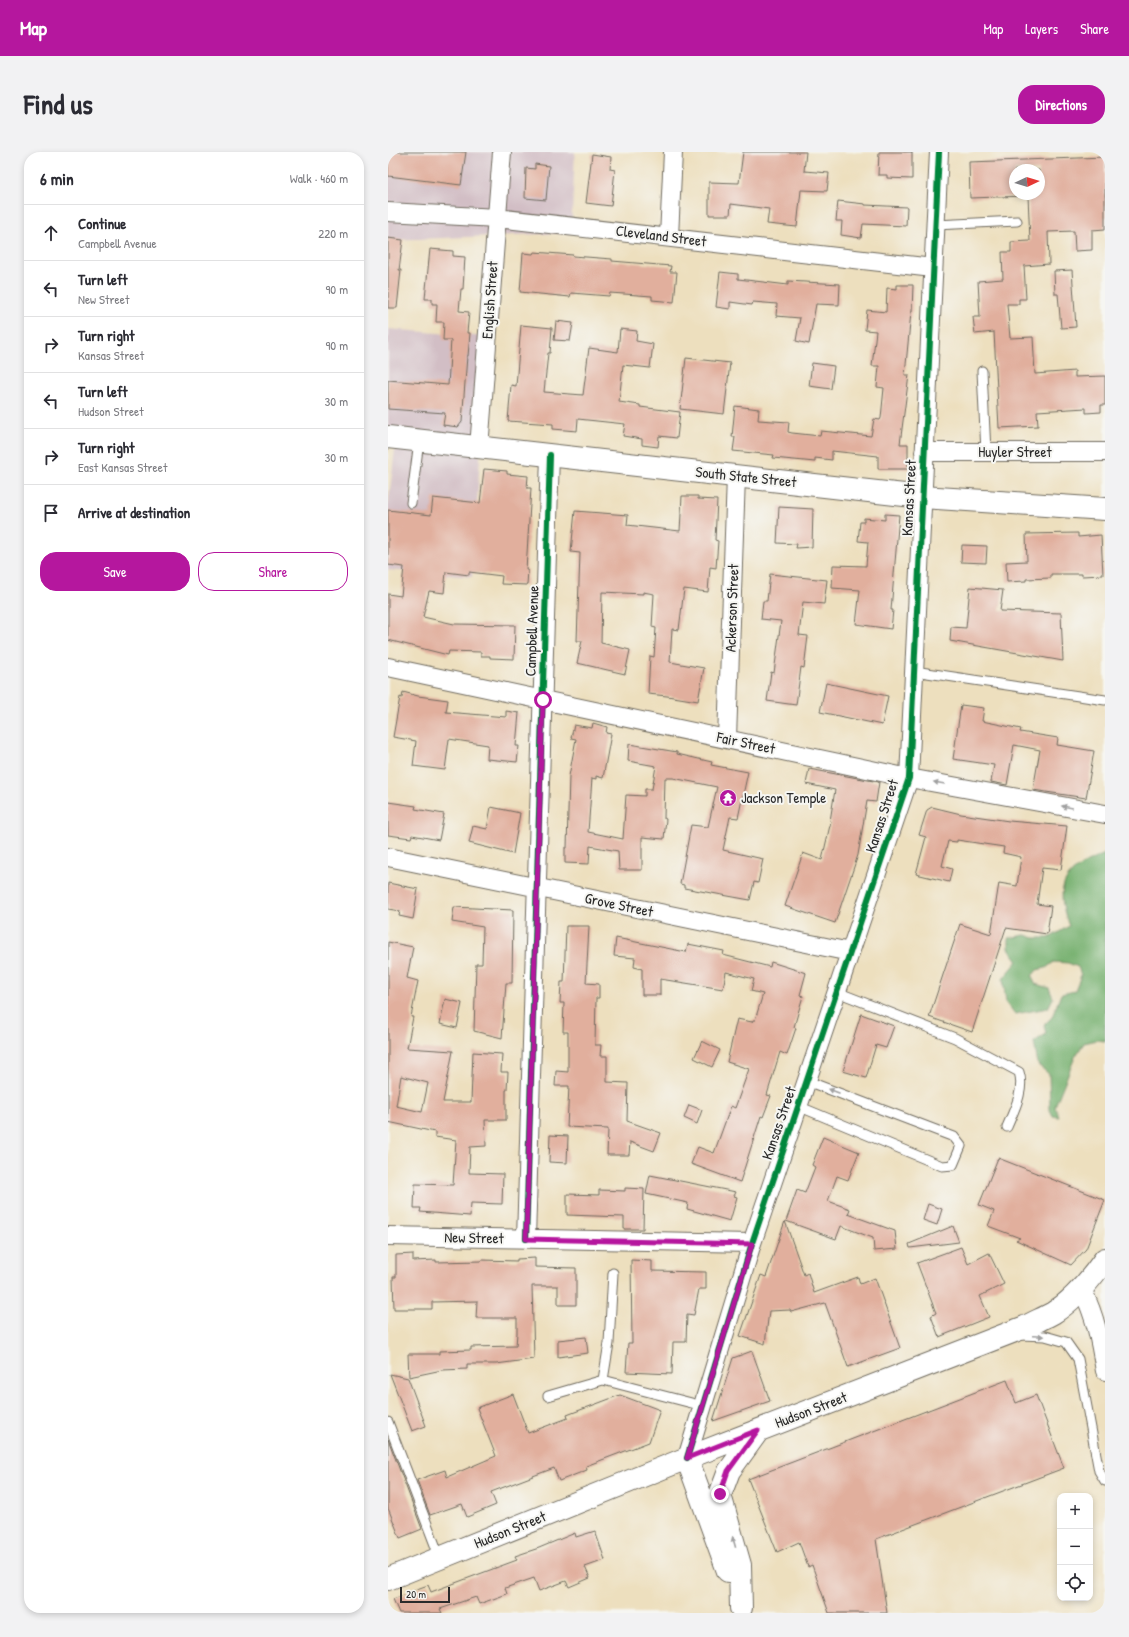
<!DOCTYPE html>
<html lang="en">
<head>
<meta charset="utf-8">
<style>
	:root { --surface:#fff; --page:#f2f2f3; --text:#2b2b33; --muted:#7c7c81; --line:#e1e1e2; --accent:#b5179e }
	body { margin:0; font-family:"Patrick Hand",sans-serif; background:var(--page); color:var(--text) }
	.controls { position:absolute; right:12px; bottom:12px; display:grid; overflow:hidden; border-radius:8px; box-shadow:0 2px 6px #0003 }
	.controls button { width:36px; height:36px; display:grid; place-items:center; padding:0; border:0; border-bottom:1px solid var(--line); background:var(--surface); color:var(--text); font:20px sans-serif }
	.compass { position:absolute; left:621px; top:12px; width:36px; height:36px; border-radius:50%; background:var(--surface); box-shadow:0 2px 6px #0003; rotate:86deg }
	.scale { position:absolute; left:12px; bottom:10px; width:50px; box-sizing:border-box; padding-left:4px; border:2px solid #2b2b2b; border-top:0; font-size:11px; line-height:14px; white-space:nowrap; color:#2b2b2b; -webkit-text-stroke:3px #f6f6f2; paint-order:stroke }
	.stop { position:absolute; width:12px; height:12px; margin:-9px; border:3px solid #b5179e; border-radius:50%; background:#fff }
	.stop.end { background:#b5179e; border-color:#fff; box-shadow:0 1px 4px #0008 }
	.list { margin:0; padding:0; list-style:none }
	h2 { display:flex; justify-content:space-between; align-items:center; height:52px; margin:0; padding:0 16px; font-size:17px }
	h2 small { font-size:13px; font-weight:400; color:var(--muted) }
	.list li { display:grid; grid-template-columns:26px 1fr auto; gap:12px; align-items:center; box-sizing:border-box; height:56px; padding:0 16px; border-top:1px solid var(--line) }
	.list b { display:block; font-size:15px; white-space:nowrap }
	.list p { margin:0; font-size:13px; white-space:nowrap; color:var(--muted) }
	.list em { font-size:13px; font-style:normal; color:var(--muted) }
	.actions { display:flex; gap:8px; padding:12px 16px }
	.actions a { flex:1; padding:9px 0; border:1px solid var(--accent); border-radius:16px; text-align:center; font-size:14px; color:var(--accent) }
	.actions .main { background:var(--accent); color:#fff }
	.icon { flex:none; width:22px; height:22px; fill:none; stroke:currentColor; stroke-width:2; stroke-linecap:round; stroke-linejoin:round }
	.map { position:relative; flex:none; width:717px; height:1461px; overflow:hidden; border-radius:16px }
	header { display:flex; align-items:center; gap:24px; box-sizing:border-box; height:56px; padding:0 20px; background:var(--accent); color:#fff }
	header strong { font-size:19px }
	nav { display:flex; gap:22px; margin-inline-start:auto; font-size:14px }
	.intro { display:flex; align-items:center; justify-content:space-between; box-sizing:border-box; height:96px; padding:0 24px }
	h1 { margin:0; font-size:28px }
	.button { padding:10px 18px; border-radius:16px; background:var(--accent); color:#fff; font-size:14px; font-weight:700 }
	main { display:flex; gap:24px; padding:0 24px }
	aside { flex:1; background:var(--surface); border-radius:16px; box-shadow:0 2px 6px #0003 }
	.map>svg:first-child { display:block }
</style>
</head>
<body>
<header>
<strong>Map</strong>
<nav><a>Map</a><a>Layers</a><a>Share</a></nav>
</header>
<div class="intro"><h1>Find us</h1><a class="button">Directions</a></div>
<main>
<aside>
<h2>6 min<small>Walk · 460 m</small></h2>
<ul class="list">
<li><svg class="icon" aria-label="ahead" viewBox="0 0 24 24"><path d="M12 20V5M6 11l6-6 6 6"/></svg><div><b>Continue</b><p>Campbell Avenue</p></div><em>220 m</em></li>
<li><svg class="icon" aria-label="left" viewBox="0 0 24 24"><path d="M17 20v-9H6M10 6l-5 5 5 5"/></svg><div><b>Turn left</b><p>New Street</p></div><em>90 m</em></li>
<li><svg class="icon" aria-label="right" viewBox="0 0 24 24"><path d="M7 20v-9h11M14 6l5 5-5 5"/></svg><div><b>Turn right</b><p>Kansas Street</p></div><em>90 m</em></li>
<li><svg class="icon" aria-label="left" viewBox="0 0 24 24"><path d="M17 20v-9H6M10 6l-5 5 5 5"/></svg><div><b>Turn left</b><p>Hudson Street</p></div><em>30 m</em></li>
<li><svg class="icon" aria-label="right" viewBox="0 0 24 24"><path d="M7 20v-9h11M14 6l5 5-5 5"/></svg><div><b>Turn right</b><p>East Kansas Street</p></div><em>30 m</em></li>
<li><svg class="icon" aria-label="arrive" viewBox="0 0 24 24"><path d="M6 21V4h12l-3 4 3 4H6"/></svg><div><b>Arrive at destination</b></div></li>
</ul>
<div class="actions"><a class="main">Save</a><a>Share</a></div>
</aside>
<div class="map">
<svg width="717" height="1461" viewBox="0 0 717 1461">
	<rect width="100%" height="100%" fill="#f6f6f2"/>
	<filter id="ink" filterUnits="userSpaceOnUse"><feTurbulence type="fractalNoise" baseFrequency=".025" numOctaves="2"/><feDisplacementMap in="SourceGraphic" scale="8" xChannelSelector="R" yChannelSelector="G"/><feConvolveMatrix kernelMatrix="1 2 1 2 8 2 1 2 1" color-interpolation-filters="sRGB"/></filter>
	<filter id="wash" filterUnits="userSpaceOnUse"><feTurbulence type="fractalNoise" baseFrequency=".012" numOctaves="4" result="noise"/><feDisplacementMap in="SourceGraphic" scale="16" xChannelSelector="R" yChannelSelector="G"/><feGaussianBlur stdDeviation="0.9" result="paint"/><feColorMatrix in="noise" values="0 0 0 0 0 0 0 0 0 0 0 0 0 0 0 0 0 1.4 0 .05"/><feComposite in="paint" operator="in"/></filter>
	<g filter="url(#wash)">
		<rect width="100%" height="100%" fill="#eddfbe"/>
		<path fill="#d2bec5" d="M0,0H187L183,81L0,88Z
			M0,177L100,185L84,425L0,418V354L8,290L0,289Z"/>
		<path fill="#76b06e" stroke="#506e4c" d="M717,702V889L709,888L696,891L687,905L667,954L671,965L665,964L662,958L661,922L650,913L646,890L658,882L656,873L664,865L673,842L687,839L693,823L690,815L680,811L666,810L658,816L649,818L644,824L647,832L661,836L665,846L660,856L627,862L618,850L615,827L630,809L621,796V786L637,783L646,786H661L681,774C665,732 677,718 717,702Z"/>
		<g id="blocks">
			<path fill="#e1af9d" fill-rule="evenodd" d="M0,0H78L73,33L0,24Z
				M355,0H418L416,19L441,21L439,39L413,38L409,75L379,72L381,57L343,52L342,63H321V30L351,31Z
				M491,0H524V27L499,26V23H490Z
				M204,2L223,5L222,17L227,18L223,54L198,51Z
				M717,5V77L704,78V98L687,99L686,79L660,80L661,112L636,114L638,147H631V152H619L622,186L645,185L647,222L687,219V225L717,224V253H713V260L698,261V256L649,259L650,274L611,276L606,180L587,182L585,165H592L590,129L615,127L614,100H623V90L642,89L640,44L582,46L581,10ZM627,18H651V42H627Z
				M147,12L161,14L158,48L137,46L138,16L147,17Z
				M450,49L477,52V53L519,55L518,74L475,72L473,86L453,83L454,69H448Z
				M0,86L15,88L11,118H13L9,156H0Z
				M42,97L65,99V104L77,105L75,137H73L71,159L81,160L79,181H82L80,204H79L74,270L70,275L55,273L57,261L0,257V228L60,233L63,188H55L56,170H48L49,152H44V147H37Z
				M146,100L185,103V104L224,107V109L283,114L282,120H289L286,150L264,148V144L222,141L221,144L183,141L182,145L132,140L135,101L145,102Z
				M684,118L688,175L673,176L670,142H667L666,119Z
				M332,120L350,122V127L400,133V129L452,132L451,153L428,152L421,192L408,189L412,166L388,164L389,152L365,150L364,153L342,150V157L328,155Z
				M509,133H525L524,160H523L517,223H521L512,292H520V317H490V304L444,299V308L427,306V310L385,306L386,303L345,299L347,285H344L347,254L371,257L370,268L401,270L400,280L404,281L432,284L433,279L483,284L486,267L492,268L493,266L496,236L489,235L491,214H484L488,179L477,178L479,158L498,160L499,136L509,137Z
				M168,169L185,171L182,189L166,188Z
				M133,173L164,176L162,201H160L156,240L195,243L201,196L230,200L232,177L249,179L248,189L265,192L262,216L235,213L231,250L252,253V255L292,260L289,286L271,284L270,295L254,293V287L235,284L237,272L190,267L189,279L165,277V272L120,269L123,233L128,234Z
				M298,206L342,211L336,262L292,257Z
				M424,211L446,214L443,237L421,234Z
				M96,317L119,319V322L140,324L139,336H143L138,418H140L139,433L113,432L114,424L81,420V423L58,420L56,441L41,439L35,465L66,472L127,473L126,507L102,506V504H93V500L61,499L60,503L0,488V442L13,444L16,415L0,413V358L43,363L45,346L92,351Z
				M294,344H310V347L329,348L327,388L330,389L328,416L322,415L320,440L296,437L291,478L284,477L282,510L316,516L310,549L279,544L260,542L262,504L266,505L268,476L264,475L266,442L255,440V442L214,440L213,491L242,498L237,522L189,511L194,489H189L192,401L183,400L187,359L240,363L239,373L292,379Z
				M391,355L425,357L424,395L408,396L409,392L389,391Z
				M497,362L511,363L503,458H505L503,477L468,472L472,438L444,436L445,413L478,414L480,390L470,389L472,370H476V366L497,368Z
				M690,381V385L713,383L715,423L694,424V422H663V426L638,427V429L619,430L618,410L639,409L638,382Z
				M574,393L599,394L598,411L573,410Z
				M382,422L439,428L436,452L415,450L411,483L420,484L416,516L413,515L408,553L379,549L383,520L386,521L393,469L373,467L375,449H379Z
				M582,435L615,438L612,459L673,461L675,509L562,489L563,475L578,476Z
				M438,531L500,544L494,573L432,560Z
				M15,540L30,544L60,548L58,560L118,565V559L131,561L128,594H131L129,610L99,607L100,593L61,587L57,618L25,614L28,589L5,585L12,545L14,546Z
				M573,553L596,556L594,569L633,577L632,580L670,586L669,593L706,599L698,646L645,638L652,598L626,593L619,633L603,630L606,613L565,607Z
				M205,571L219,575L218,581L223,582L215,626L208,624V627L204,626L200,680L235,687L238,643L257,644V637H264L268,614L240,609L241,592L289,600V602L324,610L323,613L360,620L350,666L342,665L335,698L375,707L370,731L366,730L362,748L296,736V733L292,732L303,673L320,675L329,635L285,626H277L276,666L278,667L276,687L254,685V718H231L230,699L202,694L201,712L177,711V696H179L181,624L188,587L183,586L186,573L204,576Z
				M421,617L491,630L488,650L479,649L470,703L447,771L397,754L415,701L434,708L443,669H442L447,638L418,632Z
				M0,650L28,654L27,657L56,662L51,688L24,683L23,686L0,683Z
				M103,655L132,661L125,702L81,691L85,674L99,677Z
				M544,655L573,662L621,669L679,674L673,718L654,716L649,752L663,754L659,782L618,776L584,880L541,865L572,772L603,782L611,731L629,734L633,705L615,701L616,695L569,688V690L560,689L554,714L564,717L561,730L528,722L538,685L531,683L539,658Z
				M0,731L30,737L25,767L11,764L12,759L0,757Z
				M66,755L125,758L124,831H118L114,886L86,879L88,812H94L95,775L64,770Z
				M178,774H201L198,831L211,832V846H208L207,893H213L212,904H219V930L240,931L239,969L273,981L266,999L242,990L241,1003H219L220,977L179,975L181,934H167L168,919L180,920V880H175L176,851H172L173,830H176Z
				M228,786L298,800L300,792L336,799L335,803L382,815L383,810L418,821L412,843L415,844L406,875L408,876L399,903L392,900L379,943L383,944L375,965L373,964L352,1030L303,1012L310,995L326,1001L343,954L347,956L361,917L339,910L349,867L364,870L365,868H367L375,842L363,839L366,827L338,820L335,837L272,827V843H254V817L246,815L247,806L226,804Z
				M0,790L25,795L19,826L30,829L23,865H25L19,896L65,899L55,950H83L85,900L114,902L113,920H120L119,938H118V968H97L98,994L82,995L81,1021L115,1022L114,1052L83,1051L82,1064L32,1060L33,1056H26L27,1032L65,1033L68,988L47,985V980L0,970ZM13,924L40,931L34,960L8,954Z
				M57,847L74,851L69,876L52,872Z
				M473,862L506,874L498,896L488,893L478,926L455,919Z
				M314,889L332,898L324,915L306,906Z
				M301,953L314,958L309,972L296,966Z
				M162,983L180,984L179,1011L161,1010Z
				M435,985L471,1000L460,1028L449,1024L440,1049L462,1057L460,1062L507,1079L509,1097L486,1099L485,1086L453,1074L448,1087L398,1069L409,1038L417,1041L427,1015L424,1013Z
				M610,1006L717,1048L698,1097L683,1113L628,1088L632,1086L600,1074L606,1059L591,1053Z
				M262,1023L348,1040L346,1044L349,1045L342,1069L299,1057L300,1051L258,1042Z
				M237,1036L256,1037L255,1077H236V1065L179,1063V1042L211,1043V1038L237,1039Z
				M540,1052L554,1057L549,1073L535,1068Z
				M397,1069L416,1123L420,1121L426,1141L470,1125L472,1132L487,1126L512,1196L460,1215L437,1151L403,1160L402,1158L381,1159L377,1192L352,1184L373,1123L378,1125Z
				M565,1074L571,1090L522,1096L521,1092Z
				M573,1095L580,1112L601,1101L616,1132L592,1144L601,1165L551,1185L543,1164L548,1161L529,1111Z
				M25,1102V1109L48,1108V1110L94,1109V1108L129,1109V1107L147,1106V1115L188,1116V1153H170V1134H144L146,1207L108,1212H79V1217L54,1218L21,1225L20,1202H51V1199L83,1198V1195L128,1194L129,1181V1166H88L89,1149L44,1150V1157H6L5,1125H8V1103Z
				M243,1108L264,1109V1119L318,1120V1137H311L306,1163L299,1162L298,1190H285L284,1222L238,1220L240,1191H244Z
				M198,1185L200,1201L170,1205V1188Z
				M364,1199L382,1249L325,1269L345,1206Z
				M2,1222L20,1226L38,1274L24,1279Z
				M619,1228L628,1251L648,1243L676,1316L488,1387L499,1461H441L424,1413L420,1415L411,1390L389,1400L360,1327Z
				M125,1242L140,1281L180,1266L179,1263L232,1243L272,1258L261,1290L198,1314L199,1318L171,1329L166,1316L103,1340L108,1353L79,1365L74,1352L42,1363L29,1328L57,1318L59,1325L108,1304L89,1256Z
				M0,1287L34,1377L12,1386L0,1356Z
				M207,1379L217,1408L197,1415L202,1426L181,1435L178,1429L151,1439L146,1426L117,1436L119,1442L91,1452L88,1445L52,1457L54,1461H11L5,1447L26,1439V1438L40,1433L43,1440L129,1408L127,1404L151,1396L187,1381L188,1385Z"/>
		</g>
	</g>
	<g filter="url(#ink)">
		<use href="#blocks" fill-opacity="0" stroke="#6f6a5e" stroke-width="1"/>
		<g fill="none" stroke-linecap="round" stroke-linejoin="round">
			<g stroke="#6f6a5e" stroke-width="11">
				<path id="lane" d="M547,73L629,69
					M594,219L598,300
					M23,351L31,289
					M526,519L717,548
					M449,840L567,886L631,920C637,938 626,958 619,975
					M410,954L554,1014L565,1013L573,994L566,985L419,929
					M633,1183L657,1184L678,1190L690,1207L711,1319L717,1329
					M215,1228L221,1191L225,1121
					M160,1244L215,1228L315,1254
					M0,1270L52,1406"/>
			</g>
			<g stroke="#6f6a5e" stroke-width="20">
				<path id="street" d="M0,60L109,66L545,116
					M281,85L285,0
					M91,296L114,0
					M536,300H717
					M0,515L521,626L717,662
					M339,587L348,324
					M0,705L462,800
					M0,1084L364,1091
					M138,1087L162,303
					M694,1137C708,1166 712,1188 717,1219
					M299,1306L364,1091L521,626L551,0"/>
			</g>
			<g stroke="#6f6a5e" stroke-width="24">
				<path id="secondary" d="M0,285L534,345L717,357
					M299,1306L340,1419
					M0,1427L299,1306L637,1175C646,1170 656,1166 665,1161C686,1148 703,1127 717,1107
					M353,1456L352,1413L332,1343L341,1319L370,1279"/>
			</g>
			<use href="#lane" stroke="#fff" stroke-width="9"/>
			<use href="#street" stroke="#fff" stroke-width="18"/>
			<use href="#secondary" stroke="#fff" stroke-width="22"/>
			<g stroke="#f6f6f2" stroke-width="8">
				<path id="cycleway" d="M138,1087L162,303
					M299,1306L364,1091L521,626L551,0"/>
			</g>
			<use href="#cycleway" stroke="#00873e" stroke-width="6"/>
		</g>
		<defs><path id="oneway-solid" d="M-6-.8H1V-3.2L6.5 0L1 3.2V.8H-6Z"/></defs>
		<g fill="#a0a0a0">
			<use href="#oneway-solid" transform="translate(551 631) rotate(-170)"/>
			<use href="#oneway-solid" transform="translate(679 655) rotate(-170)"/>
			<use href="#oneway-solid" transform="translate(446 939) rotate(-159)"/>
			<use href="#oneway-solid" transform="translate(650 1184) rotate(2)"/>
			<use href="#oneway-solid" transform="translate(346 1390) rotate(-106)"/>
		</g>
	</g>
	<g fill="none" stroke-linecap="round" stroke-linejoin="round" filter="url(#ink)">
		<path stroke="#b5179e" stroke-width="5" d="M155,548L138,1087L364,1092L299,1306L370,1278L340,1319L332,1342"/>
	</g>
	<defs>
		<g id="temple-disc" transform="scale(0.9)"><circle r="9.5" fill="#b5179e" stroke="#f6f6f2"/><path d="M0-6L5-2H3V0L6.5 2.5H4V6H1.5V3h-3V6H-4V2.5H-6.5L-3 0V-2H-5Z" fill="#fff"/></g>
	</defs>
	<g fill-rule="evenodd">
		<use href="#temple-disc" x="340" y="646"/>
	</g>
	<g text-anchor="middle" stroke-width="4" stroke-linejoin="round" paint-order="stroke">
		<g font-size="15" fill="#2b2b2b" stroke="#f6f6f2">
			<text transform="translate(273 84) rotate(7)" y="5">Cleveland Street</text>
			<text transform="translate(102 148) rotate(-86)" y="5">English Street</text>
			<text x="627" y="305">Huyler Street</text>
			<text transform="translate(358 325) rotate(6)" y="5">South State Street</text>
			<text transform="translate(521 346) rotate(-87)" y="5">Kansas Street</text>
			<text transform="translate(344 456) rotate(-88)" y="5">Ackerson Street</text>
			<text transform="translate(144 479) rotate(-88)" y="5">Campbell Avenue</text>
			<text transform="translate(358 591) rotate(12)" y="5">Fair Street</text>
			<text transform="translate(494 664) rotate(-72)" y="5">Kansas Street</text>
			<text transform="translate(231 753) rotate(12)" y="5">Grove Street</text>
			<text transform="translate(391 971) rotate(-71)" y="5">Kansas Street</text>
			<text transform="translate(86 1086) rotate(1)" y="5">New Street</text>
			<text transform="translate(423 1258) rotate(-21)" y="5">Hudson Street</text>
			<text transform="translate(122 1378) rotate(-22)" y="5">Hudson Street</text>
		</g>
		<g font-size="15" fill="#2b2b2b" stroke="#f6f6f2" text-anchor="start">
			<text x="353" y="651">Jackson Temple</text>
		</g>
	</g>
</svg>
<div class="controls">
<button>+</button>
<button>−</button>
<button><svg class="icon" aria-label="locate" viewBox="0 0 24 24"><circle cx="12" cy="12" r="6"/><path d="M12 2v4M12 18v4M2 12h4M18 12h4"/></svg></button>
</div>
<svg class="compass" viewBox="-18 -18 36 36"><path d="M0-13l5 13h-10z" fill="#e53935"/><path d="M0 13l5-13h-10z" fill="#7c7c81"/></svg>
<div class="scale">20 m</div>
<div class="stop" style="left:155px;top:548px"></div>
<div class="stop end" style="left:332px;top:1342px"></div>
</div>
</main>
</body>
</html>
